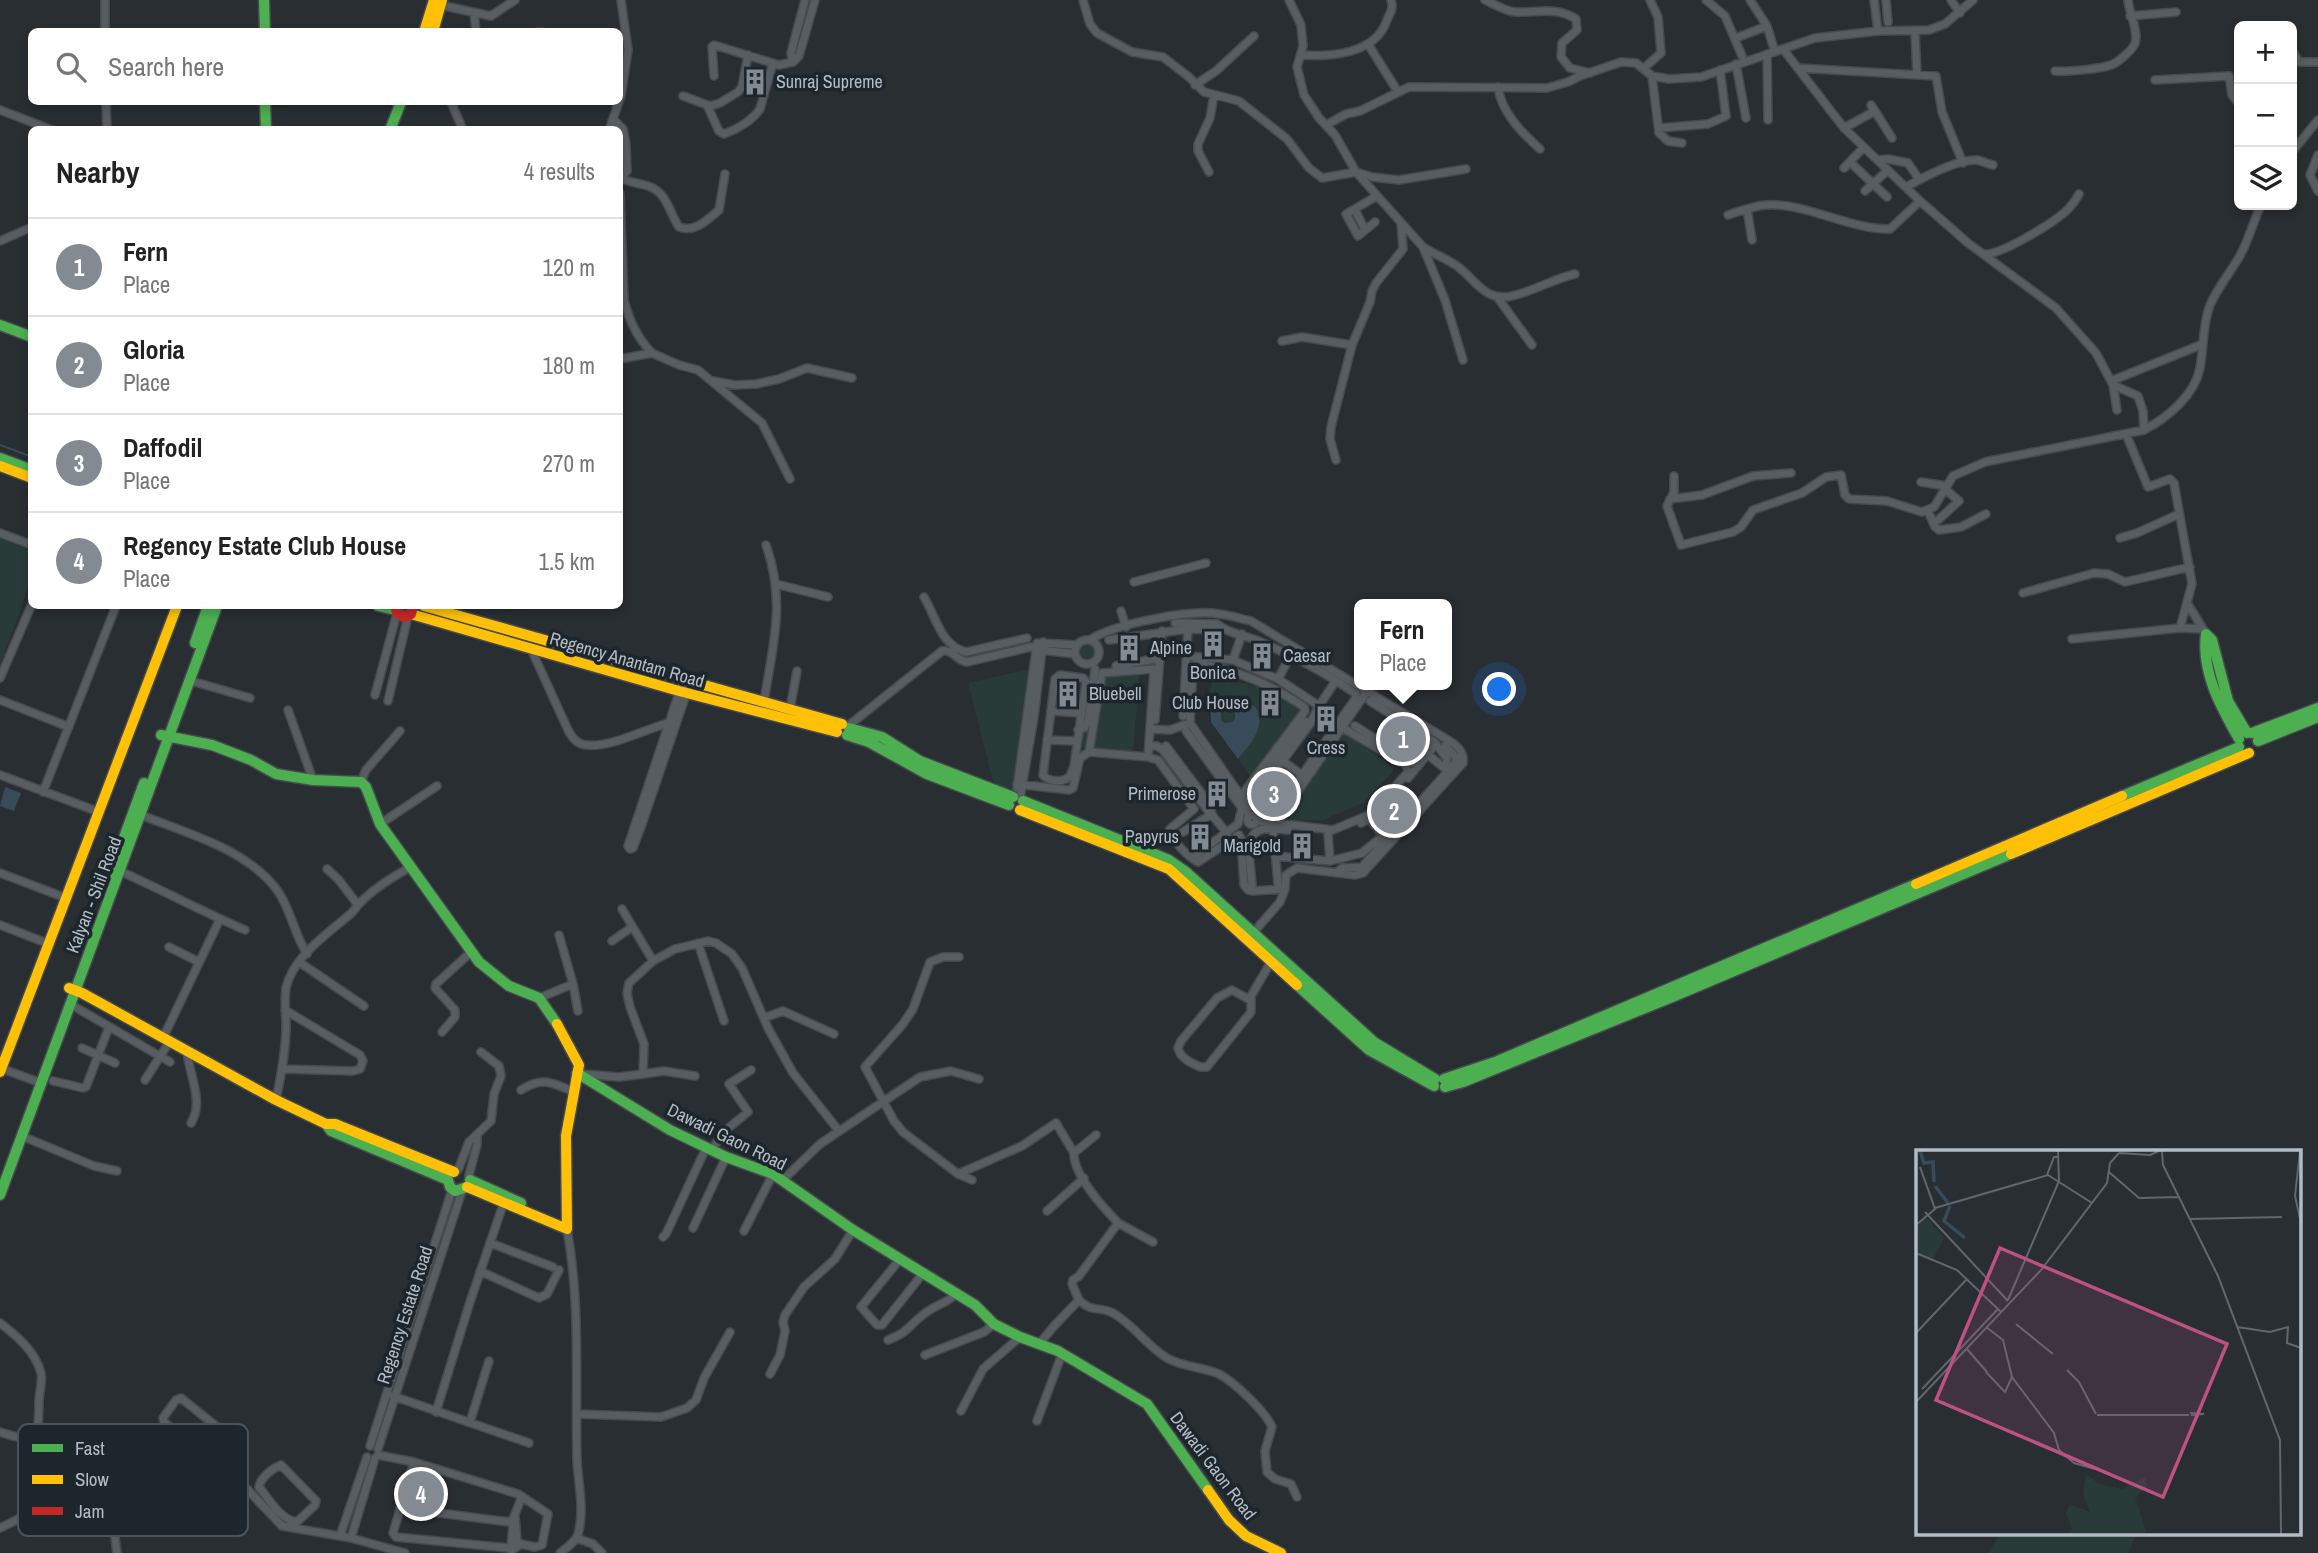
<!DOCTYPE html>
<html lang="en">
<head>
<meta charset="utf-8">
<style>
	:root { --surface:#fff; --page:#f6f6f6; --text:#222; --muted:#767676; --line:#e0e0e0; --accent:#838a91 }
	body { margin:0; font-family:"Archivo Narrow",sans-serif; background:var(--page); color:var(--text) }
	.controls { position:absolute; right:21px; top:21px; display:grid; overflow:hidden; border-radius:10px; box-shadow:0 4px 10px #0003 }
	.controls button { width:63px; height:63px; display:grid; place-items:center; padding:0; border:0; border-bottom:2px solid var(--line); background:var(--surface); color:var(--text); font:35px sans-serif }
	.you { position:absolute; left:1500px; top:690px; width:24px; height:24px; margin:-18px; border:5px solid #fff; border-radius:50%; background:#1a73e8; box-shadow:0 0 0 10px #1a73e833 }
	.badge { display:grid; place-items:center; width:46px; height:46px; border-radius:50%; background:var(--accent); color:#fff; font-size:23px; font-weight:700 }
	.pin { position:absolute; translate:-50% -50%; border:4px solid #fff; box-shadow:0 2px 7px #0006 }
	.popup { position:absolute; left:1354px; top:599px; width:98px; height:91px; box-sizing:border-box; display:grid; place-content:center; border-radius:10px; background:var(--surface); filter:drop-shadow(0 2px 5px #0005); font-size:23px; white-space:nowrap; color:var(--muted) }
	.popup b { font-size:26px; color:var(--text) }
	.popup::after { content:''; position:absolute; left:50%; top:100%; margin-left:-14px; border:14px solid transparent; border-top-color:var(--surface) }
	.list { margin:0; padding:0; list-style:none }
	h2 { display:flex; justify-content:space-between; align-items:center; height:91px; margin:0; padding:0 28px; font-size:30px }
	h2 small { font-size:23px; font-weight:400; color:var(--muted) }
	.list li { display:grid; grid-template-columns:46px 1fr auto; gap:21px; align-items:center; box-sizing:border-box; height:98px; padding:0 28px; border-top:2px solid var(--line) }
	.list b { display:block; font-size:26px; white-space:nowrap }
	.list p { margin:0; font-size:23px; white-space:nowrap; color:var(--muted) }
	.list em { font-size:23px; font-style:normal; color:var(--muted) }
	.icon { flex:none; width:38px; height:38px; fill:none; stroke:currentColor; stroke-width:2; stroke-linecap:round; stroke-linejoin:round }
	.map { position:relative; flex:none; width:2318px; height:1553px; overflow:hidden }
	.search { position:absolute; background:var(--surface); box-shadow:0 4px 10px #0003; left:28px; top:28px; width:595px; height:77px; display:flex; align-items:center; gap:18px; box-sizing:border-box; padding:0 24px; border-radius:10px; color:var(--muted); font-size:26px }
	.panel { position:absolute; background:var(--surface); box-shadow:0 4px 10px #0003; left:28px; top:126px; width:595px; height:483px; border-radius:10px }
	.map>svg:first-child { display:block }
</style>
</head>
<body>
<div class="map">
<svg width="2318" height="1553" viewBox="0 0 2318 1553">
	<rect width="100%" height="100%" fill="#292e33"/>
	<path fill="#293b39" d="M0,539L32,551L31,580L0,665Z
		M1076 652a11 11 0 1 1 22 0a11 11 0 1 1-22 0Z
		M1138,664L1140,667L1133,750L1130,752L1083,748L1080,744L1088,676Z
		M1030,669L1015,782L1013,786C1004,791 998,789 993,781L968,683Z
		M1217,677L1268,689L1302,708V711L1251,777L1211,722L1210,692L1213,679Z
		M1344,734L1348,735L1393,767V771L1363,803L1323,820L1291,821L1287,814Z
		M2000,1534H2136L2128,1553H1988Z"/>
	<path fill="#384b59" d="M1210,692L1213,696L1229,700L1227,707L1221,712V720L1224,723L1232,722L1235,719V712L1232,708L1234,701L1255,706C1267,728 1251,742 1238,759L1211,722Z
		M5,787L21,793L14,811L0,806Z"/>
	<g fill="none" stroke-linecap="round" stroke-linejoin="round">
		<path stroke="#384b59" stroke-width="2" d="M0,445L32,457"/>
		<g stroke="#464a4e" stroke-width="10">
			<path id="street" d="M105,0V32
				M805,0L791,53L793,62L799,56L815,0
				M1083,0L1090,24L1097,33L1132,52L1163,57L1189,77L1204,92L1239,101L1287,139L1309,168L1322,178L1356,172L1372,177L1399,180L1466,169
				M1289,0L1301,25L1303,46L1297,67L1304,95L1319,118L1335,135L1356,172L1423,247L1445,300L1463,360
				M1485,0C1494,4 1506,12 1516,12C1538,13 1556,6 1576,19L1577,30L1562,43L1561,57L1570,68L1590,73
				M1706,0L1725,16L1742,56
				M1750,0L1767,26L1775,52
				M1874,0L1878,31
				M1886,0L1888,22
				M1951,0L1960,13
				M440,5L491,16L515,0
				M474,13L476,32
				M2130,16L2176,12
				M538,32H542
				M1915,32L1917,75
				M1736,38L1767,26
				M1368,44L1398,92
				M1783,49L1844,128L1920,201L1968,243L2056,308L2096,353L2113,385L2138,396L2143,411L2144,430
				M2292,50L2299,62H2318
				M1767,54L1768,120
				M1301,55C1331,57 1376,54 1387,20C1390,12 1394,10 1391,0
				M1736,64L1746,118
				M1644,68L1661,53L1658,17L1650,0
				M1798,68L1936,76L1942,112L1963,163
				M2055,71C2067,72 2100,69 2111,65C2117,63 2133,50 2135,43C2139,32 2129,12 2128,0
				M714,76L712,47L714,45L779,65L793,62
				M1652,76L1659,133L1668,141L1682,143
				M2155,80L2229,76L2232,95L2239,104
				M1195,85L1216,71L1254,36
				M1498,87C1501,112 1522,133 1540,149
				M683,96L710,106L720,103L738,92L742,87L748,55
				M106,102L107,130
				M451,102L463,130
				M707,105L719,131L724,134C736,130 753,120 760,109L773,63
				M1871,105L1892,138
				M0,110L52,130
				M614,120L623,129L626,145L627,171L620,179
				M1326,125L1346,114L1360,111L1409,87L1547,88L1568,82L1580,76L1621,62L1636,63L1652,76L1669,79L1701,77L1815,38L1878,31L1929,30L1945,24L1973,0
				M1659,128L1708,124L1726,116L1720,70
				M1844,128L1875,111
				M609,130L621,96L628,50L621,0
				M2292,152L2318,120
				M2318,155L2310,175L2318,191
				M1878,160L1888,159L1908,163L1919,179
				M1850,162L1887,197
				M1844,168L1864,147
				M1209,172L1198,151V144L1210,118L1214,95
				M621,178C630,183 639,183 648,186C667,192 669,212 679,227C695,233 707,220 719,210L725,174
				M1906,187C1922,178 1958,159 1977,160C1982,161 1988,164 1993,165
				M1865,191L1888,170
				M620,194L624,300C629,320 638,339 652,353
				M1747,209L1752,240
				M1355,210L1365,230
				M1728,215C1740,211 1753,206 1766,205C1805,202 1850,230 1890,229L1920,201
				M1375,222L1358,236L1346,214L1377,196
				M0,241L32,227
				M1423,247C1434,254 1447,259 1457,266C1476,280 1485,302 1512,296C1534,291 1553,279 1575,274
				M1983,254C2000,256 2051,224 2065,212C2071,207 2075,201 2079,194
				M1498,298L1532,345
				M1282,341L1302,337L1352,345
				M620,359L652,353L679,365L698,370L762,423L790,479
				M713,381L735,385L756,384L779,379L807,368L852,378
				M2111,381L2203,344
				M2113,385L2117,410
				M2126,434L2148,487L2170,479L2174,483L2192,584L2180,628
				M1336,460L1330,439L1331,427L1352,345L1370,302L1372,291L1376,283L1403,249L1401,223
				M1674,476V492L1667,506L1681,545L1733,532L1741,527L1753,510L1802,493L1826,477L1841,475L1845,495L1849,499L1887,501L1922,512L1934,507L1953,476L1985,462L2144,430C2167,418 2195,395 2200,368C2204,347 2202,326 2210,305C2217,289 2229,274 2238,259C2248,243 2253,222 2261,205
				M1921,482L1946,486
				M1670,499L1702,495L1753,476L1791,473
				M1928,511L1935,527L1939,530L1961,527L1986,514
				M1938,520L1959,501L1944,488
				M0,533L32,545
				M2120,538L2137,533L2179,514
				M1134,582L1206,563
				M776,584L828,597
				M2023,593L2094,573L2108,574L2125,582L2190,567
				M924,597C936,617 941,646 966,652L1027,638
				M2187,603L2205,632
				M1121,611L1126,627
				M1175,623L1217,624C1228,634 1246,635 1261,642C1293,656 1327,673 1356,694L1355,699L1273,817
				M1188,629L1222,630
				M2072,639L2180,628L2203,629
				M1075 652a12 12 0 1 1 24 0a12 12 0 1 1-24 0Z
				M1109,640L1188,629L1183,716
				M1041,643L1077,645
				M531,649L569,732C573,739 578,745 587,745C610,748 645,729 669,723
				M1041,650L1075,654
				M1186,656L1233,660L1278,679L1319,706L1310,724L1252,802
				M1233,660L1242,634
				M1116,666L1160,658
				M1060,675L1083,678L1086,682L1074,766L1070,776C1063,783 1049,782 1043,775L1055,679Z
				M0,678L32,604
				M684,678L628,846L630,849L633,848L641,827L691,680
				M1278,679L1291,655
				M188,680L250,698
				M375,695L397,613
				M0,700L69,727
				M388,701L408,616
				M764,701C773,645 786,601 766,545
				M1319,706L1335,682
				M790,709L797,671
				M288,710L313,780
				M1051,711L1080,713
				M1155,720L1162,631
				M1190,723L1193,665L1197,663C1237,670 1271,684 1304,707L1305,711L1241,796
				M848,726L942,651C954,649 956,661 967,662L1031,647
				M1355,726L1417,766
				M1150,729L1170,730L1190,723L1245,802L1249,816
				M1078,730L1084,728L1088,722L1095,669
				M1186,731L1242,808L1238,824L1197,854
				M1047,740L1076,741
				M1149,746H1157L1163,750L1206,808L1227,833
				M1166,746L1211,806V812
				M1089,752L1148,757L1158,760L1194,809L1170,829C1172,841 1187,856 1198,862L1239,835L1241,839L1244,885L1248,890L1252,891L1285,889L1286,875L1297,868L1355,875L1363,873L1463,763C1465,747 1449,741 1438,734L1251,621C1241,619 1230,615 1219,614C1191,609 1113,624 1090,640
				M1427,754L1448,771L1458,759L1445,746
				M1283,761L1303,776
				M0,775L99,812
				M1408,778L1435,745
				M361,782L366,770L400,731
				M1017,784L1069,790L1073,788L1080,758L1089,752L1102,673L1154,669L1148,757
				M1017,788L1037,643
				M43,792L116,606
				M1020,798L1034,717L1043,642
				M1245,802L1302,723L1305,721L1310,724
				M141,815C186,833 247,849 277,890C291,909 294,934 307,954
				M1247.5 820a4.5 4.5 0 1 1 9 0a4.5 4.5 0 1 1-9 0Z
				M1257,821L1276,823L1368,690
				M1276,823L1333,830L1371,814L1408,772L1406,765L1343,728
				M1361,823L1369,819L1386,839
				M380,824L437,786
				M1273,829L1278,884
				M1183,832L1212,814
				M1328,833L1330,861
				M1250,841C1256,824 1273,829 1288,830
				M1275,856L1330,861L1362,853L1383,836
				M327,869L338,879L358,905
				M120,871C162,890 203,912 245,930
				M0,873L66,898
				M1336,873L1342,868L1362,867L1448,771L1446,765L1447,758L1434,742L1370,701
				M1252,885L1249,851C1254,842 1265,844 1275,844
				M622,909L653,961
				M0,925L49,944
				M1253,933L1280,902L1285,889
				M612,941L632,927
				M698,943L724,1021
				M169,947L199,962
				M959,957H943L930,962L913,1009L903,1024L865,1067L894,1121L903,1132L958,1174L972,1180
				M299,962L364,1006
				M573,984L578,1011
				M539,998L573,984L559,935
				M1250,1000L1232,990L1217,998L1181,1041L1178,1048L1181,1055L1188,1061L1200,1067H1207L1251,1012V996L1272,960
				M70,1004L170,1062
				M764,1018L783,1011L834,1034
				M442,1032L455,1017V1010L435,988L436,984L471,952
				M163,1038L220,919
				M82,1048L115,1063
				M187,1050C188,1073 205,1101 191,1123
				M0,1068L41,1083
				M282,1069L353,1071L360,1069L363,1061L360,1055L285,1010
				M582,1074L619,1077L643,1074L644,1044L630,1007L627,993L629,983L653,961L675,949L708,941L716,943L732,954L742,968L768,1028L793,1073L839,1131
				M643,1074L664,1071L695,1076
				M145,1080L170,1041
				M53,1081L83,1088L86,1087L109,1027
				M521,1090C543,1076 552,1083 575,1092
				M276,1100C281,1076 286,1051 286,1026C286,1013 284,1001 286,988C293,957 326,935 348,916C353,913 355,908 359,904C374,888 392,877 411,867
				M22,1136L94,1166L117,1171
				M711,1150L726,1130L748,1112L729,1084L751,1070
				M458,1170L469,1142L491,1121L494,1094L501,1076L499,1066L481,1052
				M958,1174L1022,1146L1056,1123L1074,1153
				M469,1175L477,1145V1136
				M783,1180L820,1144L920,1077L951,1071L979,1079
				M1047,1211L1084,1178
				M1118,1223L1153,1242
				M693,1228L726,1157
				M744,1231L773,1174
				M663,1237L666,1234L706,1148
				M490,1243L553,1267
				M901,1258L861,1307L877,1325H882L924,1272
				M480,1271L539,1298L547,1294L559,1270
				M1079,1300C1092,1313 1099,1306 1113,1313C1134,1325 1147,1346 1167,1358C1182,1367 1203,1367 1219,1374C1234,1382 1265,1411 1272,1427L1265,1451L1267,1472L1275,1479L1291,1484L1297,1497
				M0,1323C17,1336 35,1351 41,1373C43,1382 39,1392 39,1401C38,1435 41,1446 0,1432
				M888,1340C909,1332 908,1326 924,1314C935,1305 948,1303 957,1293
				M1039,1344L1054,1326L1079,1300L1072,1284L1073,1280L1079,1276L1118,1223C1103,1207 1073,1175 1074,1153L1096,1135
				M925,1355L984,1332L994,1324
				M770,1374L780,1355L785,1331L783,1322L785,1315L804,1287L835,1259L853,1230
				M393,1396L529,1443
				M961,1411L983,1369L1020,1337
				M436,1412L470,1302L505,1199
				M577,1414L661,1417L687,1408L696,1400L704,1378L730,1332
				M1037,1421L1062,1354
				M470,1422L489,1361
				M159,1434L246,1488L282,1526L351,1538L405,1553
				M173,1443L179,1434L164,1422L163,1418L176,1400L181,1398L217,1427C215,1434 206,1445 200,1447L179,1434
				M370,1446L452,1190
				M378,1449L462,1191
				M378,1455L414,1462L518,1494L548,1514L542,1545L535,1547L521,1544L511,1551L509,1548L396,1537L393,1533L414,1462
				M281,1465L316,1501L315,1505L297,1522C280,1520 269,1499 259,1487C260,1478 273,1468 281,1465Z
				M220,1484L161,1448L157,1449L144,1466L147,1474L223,1519L232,1516L241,1497L220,1484L225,1475
				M400,1508L509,1522L513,1519L521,1499L520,1496
				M515,1516L517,1541L521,1544
				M0,1528L37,1510
				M340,1536L367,1457
				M351,1538L375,1458
				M576,1538L593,1544L602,1553
				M509,1548L511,1546L513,1526
				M117,1553C115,1538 112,1521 117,1507C120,1500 128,1494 130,1488C133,1479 126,1474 120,1469
				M560,1553C566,1548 576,1542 578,1534C585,1509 578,1484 577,1459C575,1382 581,1305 567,1229"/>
		</g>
		<g stroke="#464a4e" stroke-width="13">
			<path id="fast" d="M264,0L265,32
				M265,102L266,130
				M390,130L401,102
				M0,325L32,337
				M0,458L32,470
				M378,606L395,610
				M2206,634C2201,672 2221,707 2239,739
				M2206,634L2212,640L2228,701L2247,733
				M195,643L208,606
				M849,728L882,737L920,761L1013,797
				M2252,733L2318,708
				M161,735L212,745L251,760L276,774L313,780L361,782L366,787L380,824L479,962L509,986L539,998L557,1024
				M847,735L869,742L927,774L1009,805
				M2258,741L2318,717
				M2122,796L2239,747
				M1023,801L1169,860L1185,871L1374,1042L1435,1079
				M111,873L144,783
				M1297,985L1369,1050L1434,1086
				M577,1073L670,1130L726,1157L773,1174L853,1230L975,1305L994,1324L1020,1337L1058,1351L1147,1404L1208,1490
				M1444,1079L1495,1062L1916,884
				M1445,1087L1463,1082L1677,995L2011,854
				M326,1124L331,1131L448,1180
				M448,1180L450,1187L455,1191L467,1187
				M470,1180L521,1203
				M0,1195L217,606"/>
		</g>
		<g stroke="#464a4e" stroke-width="13">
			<path id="slow" d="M424,32L434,0
				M433,32L442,0
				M0,466L32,478
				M424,606L842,724
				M411,614L679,691L837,732
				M1020,810L1169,869L1297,985
				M2011,854L2249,753
				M1916,884L2122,796
				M69,988L82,993L276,1100L326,1124H335L454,1172
				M0,1072L177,606
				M467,1187L567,1229L566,1136L579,1065L557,1024
				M1208,1490L1229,1520L1246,1536L1281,1553"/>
		</g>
		<g stroke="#464a4e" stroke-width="13">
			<path id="jam" d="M395,606L397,613L405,617L411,614L413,606"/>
		</g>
		<use href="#street" stroke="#585d62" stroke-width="7"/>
		<use href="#fast" stroke="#4caf50" stroke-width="10"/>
		<use href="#slow" stroke="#ffc107" stroke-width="10"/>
		<use href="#jam" stroke="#c62828" stroke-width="10"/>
	</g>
	<defs>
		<g id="building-bare" transform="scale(2.1)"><path d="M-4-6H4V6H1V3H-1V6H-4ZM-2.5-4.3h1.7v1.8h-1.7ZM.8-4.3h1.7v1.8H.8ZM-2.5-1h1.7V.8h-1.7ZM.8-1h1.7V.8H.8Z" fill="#838a91" stroke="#1d262d" stroke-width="2.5" paint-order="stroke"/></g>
	</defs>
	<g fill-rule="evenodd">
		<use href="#building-bare" x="755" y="82"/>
		<use href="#building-bare" x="1213" y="644"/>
		<use href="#building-bare" x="1129" y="648"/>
		<use href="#building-bare" x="1262" y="656"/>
		<use href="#building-bare" x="1068" y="694"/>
		<use href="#building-bare" x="1270" y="703"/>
		<use href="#building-bare" x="1326" y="719"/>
		<use href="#building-bare" x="1217" y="794"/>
		<use href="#building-bare" x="1200" y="837"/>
		<use href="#building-bare" x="1302" y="846"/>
	</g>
	<g text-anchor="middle" stroke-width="7" stroke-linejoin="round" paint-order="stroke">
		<g font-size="18" fill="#b3bcc4" stroke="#1d262d" text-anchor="start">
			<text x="776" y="88">Sunraj Supreme</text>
			<text x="1150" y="654">Alpine</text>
			<text x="1283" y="662">Caesar</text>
			<text x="1213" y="679" text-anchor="middle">Bonica</text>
			<text x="1089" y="700">Bluebell</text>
			<text x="1249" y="709" text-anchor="end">Club House</text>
			<text x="1326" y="754" text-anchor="middle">Cress</text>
			<text x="1196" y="800" text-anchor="end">Primerose</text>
			<text x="1179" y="843" text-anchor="end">Papyrus</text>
			<text x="1281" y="852" text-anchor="end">Marigold</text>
		</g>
		<g font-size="18" fill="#b3bcc4" stroke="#1d262d">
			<text transform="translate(627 660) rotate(16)" y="6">Regency Anantam Road</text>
			<text transform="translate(94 895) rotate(-69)" y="6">Kalyan - Shil Road</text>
			<text transform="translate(727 1137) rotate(26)" y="6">Dawadi Gaon Road</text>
			<text transform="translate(405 1315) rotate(-72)" y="6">Regency Estate Road</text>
			<text transform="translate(1213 1466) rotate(53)" y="6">Dawadi Gaon Road</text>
		</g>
	</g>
	<g transform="translate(1916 1150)">
		<rect width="385" height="385" fill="#292e33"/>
		<path d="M9,66L28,88L17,109L1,102L0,78ZM170,324L183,334L206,339L230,327V337L219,348L231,384H150L156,379L150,363L154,354L174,362L167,343Z" fill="#293b39"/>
		<path fill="none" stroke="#384b59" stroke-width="3.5" d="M4,1L8,13L17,12L18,32M19,36L32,53M34,56L28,71L49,88"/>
		<path fill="none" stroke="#60676d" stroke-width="2" d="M142,1L143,31M246,1L247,15L302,126L364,290L365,384M384,1L379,46L385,73M203,3L234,5L243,1M193,22L223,48L263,47M131,25L138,7H143M19,58L132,25L176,53M9,62L92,151M273,69L366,67M0,75L19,59L4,17M0,103L41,120L85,162M92,150L143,31M100,174L137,204M70,177L87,190L96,227L138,283L143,300L158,313L179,319M321,177L354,182L372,177L371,193L385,198M0,183L51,129M50,198L71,222M151,220L163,232L180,264M70,222L89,242L96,227M6,239L82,159M0,252L125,120L191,33L194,13L203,3M274,263L288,264L275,265M181,265H273"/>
		<path fill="#bd5180" fill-opacity="0.15" stroke="#bd5180" stroke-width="3.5" d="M84,98L311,194L247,347L20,250Z"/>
		<rect width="385" height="385" fill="none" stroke="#b3bcc4" stroke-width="3.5"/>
	</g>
	<rect x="18" y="1424" width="230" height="112" rx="10" fill="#1d262d" stroke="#4a535a" stroke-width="2"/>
	<rect x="32" y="1444" width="31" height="8" fill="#4caf50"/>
	<rect x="32" y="1475" width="31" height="9" fill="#ffc107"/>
	<rect x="32" y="1507" width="31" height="8" fill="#c62828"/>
	<g font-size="19" fill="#b3bcc4">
		<text x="75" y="1455">Fast</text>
		<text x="75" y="1486">Slow</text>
		<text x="75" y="1518">Jam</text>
	</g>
</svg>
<div class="controls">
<button>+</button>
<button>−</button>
<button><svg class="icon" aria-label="layers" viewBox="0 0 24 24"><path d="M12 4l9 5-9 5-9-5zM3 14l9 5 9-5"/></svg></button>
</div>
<div class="you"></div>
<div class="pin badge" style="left:1403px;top:739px">1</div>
<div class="popup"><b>Fern</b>Place</div>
<div class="pin badge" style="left:1394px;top:811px">2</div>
<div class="pin badge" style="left:1274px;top:794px">3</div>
<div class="pin badge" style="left:421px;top:1494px">4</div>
<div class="search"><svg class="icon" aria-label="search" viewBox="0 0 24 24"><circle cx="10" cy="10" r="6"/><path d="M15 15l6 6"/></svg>Search here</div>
<section class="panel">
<h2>Nearby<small>4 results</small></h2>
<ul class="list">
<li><span class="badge">1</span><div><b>Fern</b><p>Place</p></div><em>120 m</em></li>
<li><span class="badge">2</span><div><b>Gloria</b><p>Place</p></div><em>180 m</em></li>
<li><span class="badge">3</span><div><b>Daffodil</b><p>Place</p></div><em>270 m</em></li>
<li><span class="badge">4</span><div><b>Regency Estate Club House</b><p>Place</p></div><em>1.5 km</em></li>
</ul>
</section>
</div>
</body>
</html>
